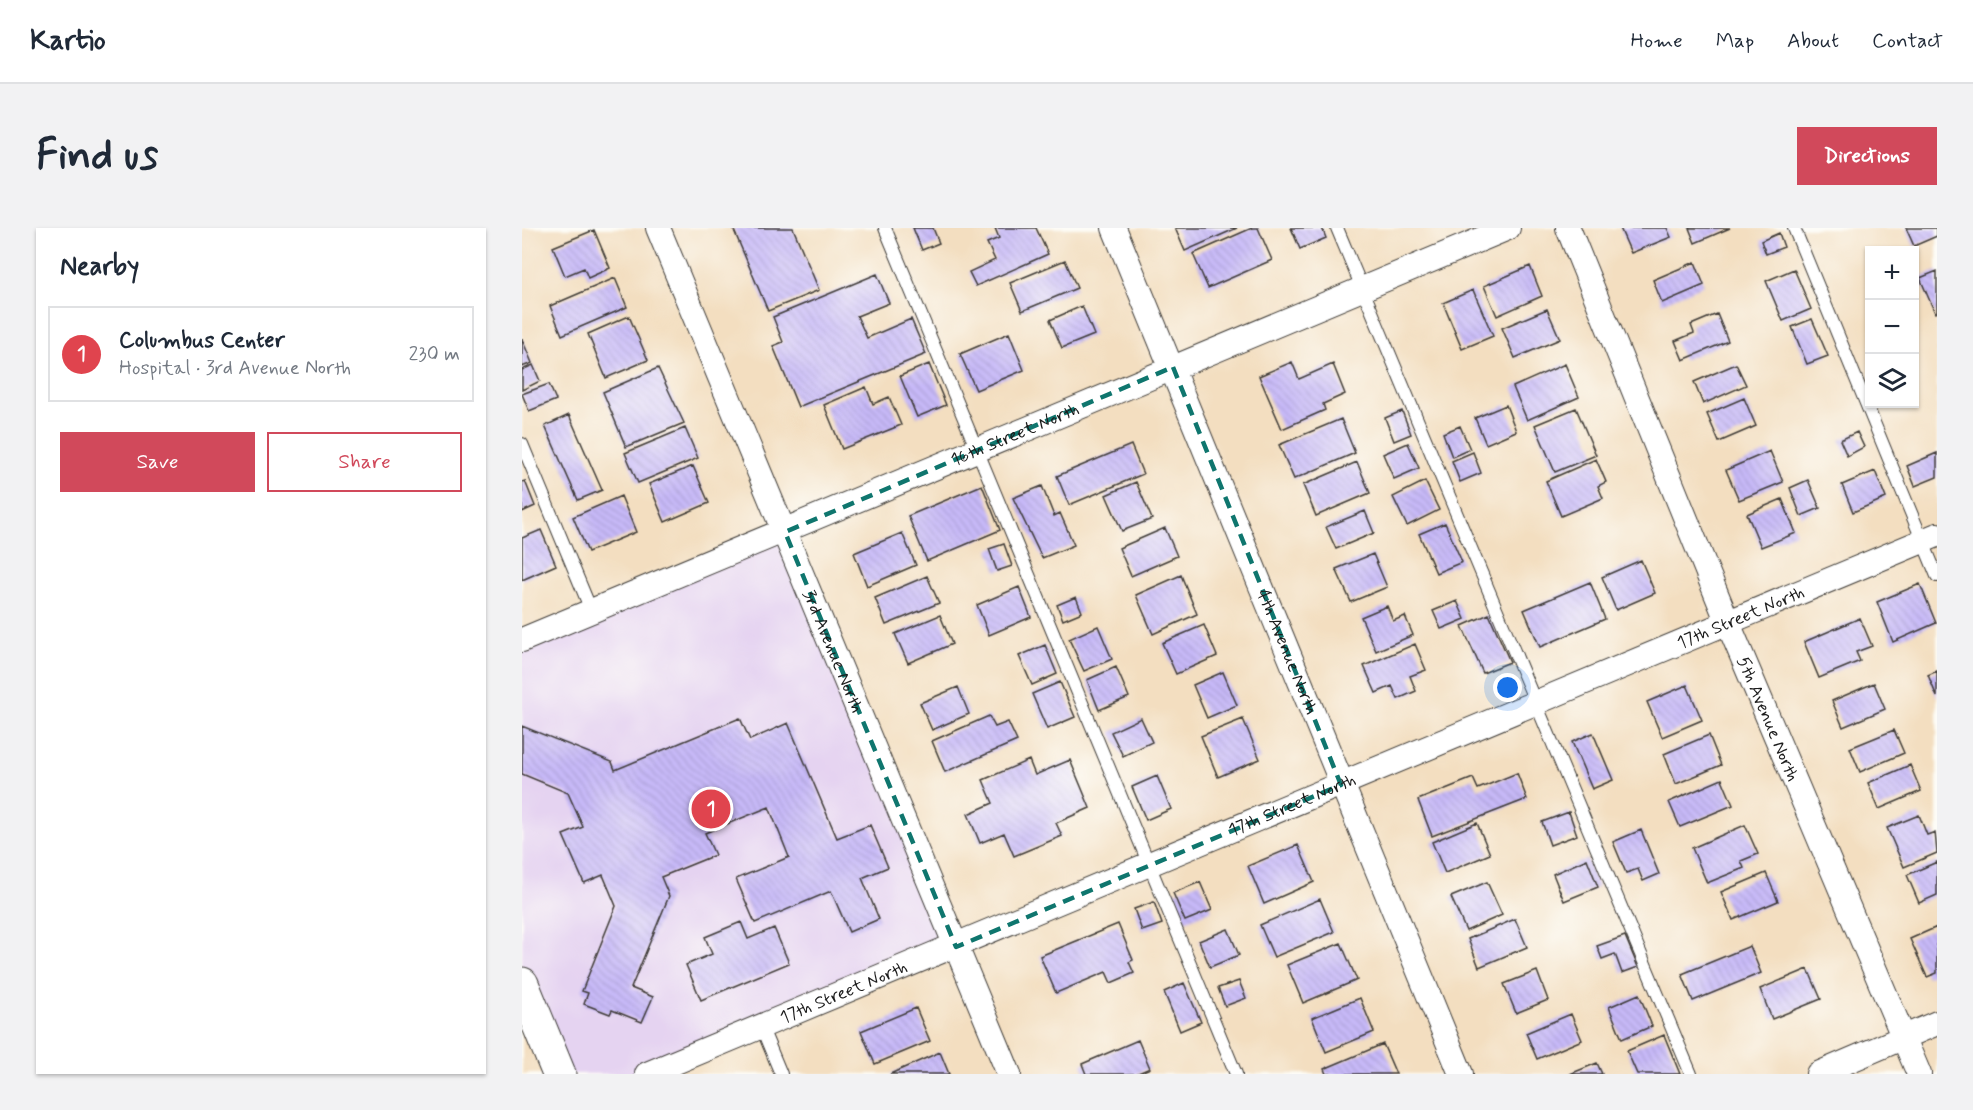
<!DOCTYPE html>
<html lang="en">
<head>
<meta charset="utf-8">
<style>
	:root { --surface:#fff; --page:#f2f2f3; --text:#1f2937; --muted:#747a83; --line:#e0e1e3; --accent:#d1495b }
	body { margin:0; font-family:Mynerve,sans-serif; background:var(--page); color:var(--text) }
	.controls { position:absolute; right:18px; top:18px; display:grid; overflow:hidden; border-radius:0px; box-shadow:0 2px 4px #0004 }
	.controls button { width:54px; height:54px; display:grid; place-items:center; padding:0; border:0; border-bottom:2px solid var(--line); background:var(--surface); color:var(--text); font:30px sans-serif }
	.you { position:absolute; left:986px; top:460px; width:21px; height:21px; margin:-15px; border:4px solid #fff; border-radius:50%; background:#1a73e8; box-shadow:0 0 0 9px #1a73e833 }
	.badge { display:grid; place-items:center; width:39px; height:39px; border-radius:50%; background:var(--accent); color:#fff; font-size:20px; font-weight:700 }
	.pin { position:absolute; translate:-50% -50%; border:3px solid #fff; box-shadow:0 2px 6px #0006 }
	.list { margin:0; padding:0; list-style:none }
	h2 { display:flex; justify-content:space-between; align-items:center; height:78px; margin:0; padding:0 24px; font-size:26px }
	h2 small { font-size:20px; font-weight:400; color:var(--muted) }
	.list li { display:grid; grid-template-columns:39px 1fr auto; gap:18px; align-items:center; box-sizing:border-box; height:96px; margin:0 12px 12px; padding:0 12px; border:2px solid var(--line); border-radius:0px }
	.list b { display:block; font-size:22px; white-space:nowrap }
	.list p { margin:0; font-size:20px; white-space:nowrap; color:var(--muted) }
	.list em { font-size:20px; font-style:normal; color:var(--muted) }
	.actions { display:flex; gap:12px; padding:18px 24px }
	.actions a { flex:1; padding:14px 0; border:2px solid var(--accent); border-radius:0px; text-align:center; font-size:21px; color:var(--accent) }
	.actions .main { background:var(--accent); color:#fff }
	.icon { flex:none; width:33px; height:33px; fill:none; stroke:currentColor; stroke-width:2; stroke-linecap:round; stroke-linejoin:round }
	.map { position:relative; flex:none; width:1415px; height:846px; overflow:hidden; border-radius:0px }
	header { display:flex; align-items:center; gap:36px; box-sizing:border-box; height:84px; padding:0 30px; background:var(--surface); border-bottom:2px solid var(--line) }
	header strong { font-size:28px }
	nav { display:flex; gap:33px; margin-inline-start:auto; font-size:21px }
	.intro { display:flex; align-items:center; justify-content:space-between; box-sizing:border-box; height:144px; padding:0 36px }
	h1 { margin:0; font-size:42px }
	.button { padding:15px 27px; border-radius:0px; background:var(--accent); color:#fff; font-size:21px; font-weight:700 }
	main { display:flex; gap:36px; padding:0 36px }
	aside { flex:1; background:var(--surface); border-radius:0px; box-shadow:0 2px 4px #0004 }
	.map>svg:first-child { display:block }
</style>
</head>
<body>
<header>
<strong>Kartio</strong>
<nav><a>Home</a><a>Map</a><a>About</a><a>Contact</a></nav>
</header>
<div class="intro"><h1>Find us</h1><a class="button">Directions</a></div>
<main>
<aside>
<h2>Nearby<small></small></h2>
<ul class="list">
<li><span class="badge" style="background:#e0444e">1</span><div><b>Columbus Center</b><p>Hospital · 3rd Avenue North</p></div><em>230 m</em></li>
</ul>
<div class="actions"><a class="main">Save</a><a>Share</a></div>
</aside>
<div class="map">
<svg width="1415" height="846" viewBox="0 0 1415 846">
	<defs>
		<pattern id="building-back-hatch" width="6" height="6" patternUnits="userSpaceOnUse" patternTransform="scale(1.5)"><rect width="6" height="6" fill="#c7b9f8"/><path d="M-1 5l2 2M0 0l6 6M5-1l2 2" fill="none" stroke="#aa9ed4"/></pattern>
	</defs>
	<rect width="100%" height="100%" fill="#fdfcf7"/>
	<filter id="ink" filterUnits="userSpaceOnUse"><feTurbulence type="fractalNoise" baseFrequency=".0167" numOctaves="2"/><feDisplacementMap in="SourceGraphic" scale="12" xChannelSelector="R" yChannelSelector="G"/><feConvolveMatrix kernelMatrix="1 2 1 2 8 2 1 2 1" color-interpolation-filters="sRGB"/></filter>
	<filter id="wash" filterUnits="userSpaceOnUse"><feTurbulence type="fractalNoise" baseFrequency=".008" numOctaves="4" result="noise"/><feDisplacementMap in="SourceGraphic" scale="24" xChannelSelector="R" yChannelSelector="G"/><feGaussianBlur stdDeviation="1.35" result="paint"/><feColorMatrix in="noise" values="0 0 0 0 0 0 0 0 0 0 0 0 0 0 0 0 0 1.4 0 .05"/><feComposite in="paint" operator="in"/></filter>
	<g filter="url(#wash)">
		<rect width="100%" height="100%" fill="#f3dec0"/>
		<path fill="#e5d3f1" d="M263,304L434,719L127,846H37L0,756V412Z"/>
		<g id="blocks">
			<path fill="url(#building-back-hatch)" d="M211,0H271L297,62L246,83Z
				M391,0H411L417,15L400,22Z
				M473,0H514L526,26L454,58L447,44L473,32L465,15L477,10Z
				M653,0H715L663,23Z
				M730,0H736L750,32L686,60L671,26Z
				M769,0H800L804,10L778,21Z
				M1098,0H1145L1149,9L1109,25Z
				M1167,0H1208L1173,15Z
				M1384,0H1415V8L1392,18Z
				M72,2L88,40L66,50L62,40L43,48L31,19Z
				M1257,5L1262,19L1244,26L1239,13Z
				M543,32L555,60L500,83L488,55Z
				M1173,34L1182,57L1140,75L1131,52Z
				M1008,38L1020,68L975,88L962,58Z
				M1272,41L1289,81L1261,93L1244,53Z
				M1415,43V84L1413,85L1398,50Z
				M355,46L367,75L335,88L345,110L389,91L404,126L276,179L251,118L261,114L251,89Z
				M93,50L105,79L40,107L28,78Z
				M951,62L971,108L940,121L921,75Z
				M560,78L572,107L540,120L528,92Z
				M1025,81L1038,111L993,130L980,100Z
				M1195,86L1206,113L1161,132L1153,113L1172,105L1169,97Z
				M107,88L126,132L84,150L66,106Z
				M1290,91L1306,128L1285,136L1270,99Z
				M487,105L502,142L454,162L438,126Z
				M0,111L10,135L0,139Z
				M770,134L777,151L811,136L823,166L801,176L803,182L760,201L737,148Z
				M407,136L424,177L395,189L378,148Z
				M1043,136L1057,169L1005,192L991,159Z
				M1214,136L1224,157L1181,176L1172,154Z
				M11,137L18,153L0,162V142Z
				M136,140L162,195L104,219L81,164Z
				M27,156L34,172L7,183L0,166Z
				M344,159L351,176L367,169L379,197L320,221L302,177Z
				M1222,170L1234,198L1197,214L1185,186Z
				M984,177L994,203L964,216L953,190Z
				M1054,180L1074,227L1033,244L1013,197Z
				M880,183L889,206L872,213L863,190Z
				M47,187L80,262L56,272L23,198Z
				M819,191L833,225L772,251L757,217Z
				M938,198L948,221L930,229L921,205Z
				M163,200L176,230L116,255L103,225Z
				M1335,204L1342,219L1325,228L1318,212Z
				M886,215L897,240L872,251L861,226Z
				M609,217L621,246L547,277L535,248Z
				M1248,223L1261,254L1217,272L1204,242Z
				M951,224L959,245L938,254L930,233Z
				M1415,225V249L1393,258L1385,238Z
				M1074,231L1084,254L1076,258L1081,270L1039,288L1024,253Z
				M835,234L848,265L794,288L781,257Z
				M171,238L187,275L143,294L127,256Z
				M1353,243L1364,270L1331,284L1320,257Z
				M1286,252L1298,280L1279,288L1268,260Z
				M3,253L13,278L0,284V254Z
				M903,253L917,282L885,298L871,269Z
				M614,254L630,291L600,303L584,267Z
				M460,257L478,302L405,333L386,288Z
				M520,258L532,288L538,285L552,317L520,330L491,270Z
				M99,268L114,304L66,324L51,289Z
				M1260,271L1274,305L1239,319L1225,286Z
				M843,283L852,305L814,321L804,299Z
				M923,295L940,334L914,345L897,306Z
				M643,300L655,328L609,348L597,320Z
				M19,302L34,337L0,352V310Z
				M380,305L394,337L345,358L332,325Z
				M482,316L490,338L475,343L467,321Z
				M851,326L865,359L829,374L814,341Z
				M1119,332L1133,365L1094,382L1080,349Z
				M659,347L675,386L631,406L614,367Z
				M405,348L417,375L364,397L353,370Z
				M1068,354L1083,391L1018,419L1002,382Z
				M1398,356L1414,395L1371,414L1355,374Z
				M497,359L509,389L467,407L455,377Z
				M554,369L560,384L541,392L535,377Z
				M935,373L943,391L919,401L911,383Z
				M865,378L871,393L883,388L891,407L854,423L839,389Z
				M967,386L988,434L961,445L940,398Z
				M418,387L430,416L386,435L373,406Z
				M1338,390L1350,418L1334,424L1338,433L1297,450L1282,414Z
				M682,397L695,428L654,446L640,415Z
				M576,398L590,431L562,443L547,411Z
				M893,416L904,442L888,448L894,463L876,471L870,458L854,465L842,438Z
				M523,417L535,446L510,457L497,428Z
				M594,439L607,469L577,482L565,452Z
				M1415,443V469L1406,447Z
				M701,444L715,477L685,490L671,457Z
				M538,454L553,489L525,501L510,466Z
				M1352,455L1363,481L1321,499L1310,473Z
				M1165,457L1180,492L1140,509L1125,474Z
				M436,459L447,486L410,502L398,475Z
				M467,488L473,499L486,494L495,513L423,544L410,513Z
				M218,490L228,512L266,495L315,610L348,597L366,639L340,650L357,691L327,704L309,663L233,695L214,651L267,629L247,579L183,605L193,627L139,649L147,668L109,760L131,769L120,794L90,782L88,786L62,776L66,765L60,763L94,678L81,647L62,655L41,607L61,599L46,565L0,546V498L90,534L93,542Z
				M619,490L630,514L601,528L589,504Z
				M721,491L738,531L696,549L679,508Z
				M1372,502L1382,525L1338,544L1328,520Z
				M1071,505L1091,552L1070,561L1050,514Z
				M1187,507L1199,537L1154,556L1142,526Z
				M507,532L513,547L548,532L568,580L534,595L540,608L492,628L482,605L458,615L446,586L471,575L461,552Z
				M1388,537L1399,563L1357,581L1346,555Z
				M995,545L1005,571L910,608L896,572L951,550L956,561Z
				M635,548L649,581L624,592L610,559Z
				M1200,551L1211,577L1158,599L1147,574Z
				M1047,584L1055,607L1028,617L1020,594Z
				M1397,587L1405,607L1413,604L1415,625L1382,639L1365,600Z
				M955,595L968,626L923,645L910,614Z
				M1223,597L1236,626L1219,633L1222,640L1185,655L1170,620Z
				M1119,602L1137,646L1121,653L1116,641L1104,645L1091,614Z
				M776,617L792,654L742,676L726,638Z
				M1065,631L1076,659L1042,673L1031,646Z
				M1415,634V667L1397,675L1385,647Z
				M1244,645L1256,673L1211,692L1199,664Z
				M678,654L690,682L663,693L651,665Z
				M965,654L980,687L944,703L929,669Z
				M798,671L812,704L752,729L738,697Z
				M632,674L640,696L620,703L612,681Z
				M993,691L1005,719L957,739L946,711Z
				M219,694L226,711L252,700L267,735L179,772L164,737L190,726L183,709Z
				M596,696L611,732L607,734L612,745L589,755L584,744L534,765L518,728Z
				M1415,699V745L1405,749L1388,711Z
				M706,701L717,727L688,739L677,713Z
				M1103,708L1116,739L1100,745L1093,726L1080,731L1075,718Z
				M819,715L835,752L781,775L765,737Z
				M1228,718L1239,745L1171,773L1160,746Z
				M1286,741L1299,771L1250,791L1238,761Z
				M1015,743L1026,772L994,785L982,756Z
				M717,753L724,770L703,778L696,760Z
				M662,755L679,794L658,803L642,764Z
				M1117,766L1130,798L1100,811L1087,779Z
				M838,770L852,804L804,824L790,790Z
				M394,780L408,813L353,836L339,803Z
				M1049,786L1060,812L1015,831L1004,805Z
				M1142,807L1158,846H1115L1105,823Z
				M616,812L628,840L614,846H564L560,836Z
				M861,816L874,846H804L802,841Z
				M418,824L427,846H368Z
				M1075,835L1080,846H1048Z"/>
		</g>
	</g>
	<g filter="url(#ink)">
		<use href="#blocks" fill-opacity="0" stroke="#3c3935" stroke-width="1.5"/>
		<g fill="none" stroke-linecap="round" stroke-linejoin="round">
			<g stroke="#3c3935" stroke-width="14">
				<path id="lane" d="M363,0L714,846
					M815,0L1169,846
					M1272,0L1415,348
					M0,216L69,382
					M239,798L259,846"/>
			</g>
			<g stroke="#3c3935" stroke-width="26">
				<g id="street">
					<path id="s1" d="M136,0L487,846"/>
					<path id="s2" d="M592,0L939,846"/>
					<path id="s3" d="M1046,0L1206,395L1397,846"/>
					<path id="s4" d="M0,412L986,0"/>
					<path id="s5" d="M125,846L1415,307"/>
					<path d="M1296,846L1415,795"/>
				</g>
			</g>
			<g stroke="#3c3935" stroke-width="35">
				<path id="secondary" d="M0,756L37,846"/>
			</g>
			<use href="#lane" stroke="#fff" stroke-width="12"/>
			<use href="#street" stroke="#fff" stroke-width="24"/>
			<use href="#secondary" stroke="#fff" stroke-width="33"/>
		</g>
	</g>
	<path fill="none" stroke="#0f766e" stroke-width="4.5" stroke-dasharray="12 8" stroke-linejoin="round" d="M651,139L819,557L434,719L263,304Z"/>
	<g text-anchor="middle" stroke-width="6" stroke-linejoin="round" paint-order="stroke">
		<g font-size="18" fill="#1c1c1c" stroke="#fdfcf7">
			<text dy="6" stroke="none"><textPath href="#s4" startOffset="534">16th Street North</textPath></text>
			<text dy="6" stroke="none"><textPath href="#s5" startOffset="1185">17th Street North</textPath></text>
			<text dy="6" stroke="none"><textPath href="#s1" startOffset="458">3rd Avenue North</textPath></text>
			<text dy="6" stroke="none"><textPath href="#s2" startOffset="458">4th Avenue North</textPath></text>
			<text dy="6" stroke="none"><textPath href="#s3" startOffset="530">5th Avenue North</textPath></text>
			<text dy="6" stroke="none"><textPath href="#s5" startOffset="699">17th Street North</textPath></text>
			<text dy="6" stroke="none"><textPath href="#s5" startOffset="213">17th Street North</textPath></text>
		</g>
	</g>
</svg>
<div class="controls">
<button>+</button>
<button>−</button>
<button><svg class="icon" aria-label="layers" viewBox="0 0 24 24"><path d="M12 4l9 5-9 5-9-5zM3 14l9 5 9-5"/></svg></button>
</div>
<div class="you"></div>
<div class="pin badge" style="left:189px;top:581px;background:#e0444e">1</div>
</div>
</main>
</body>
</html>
